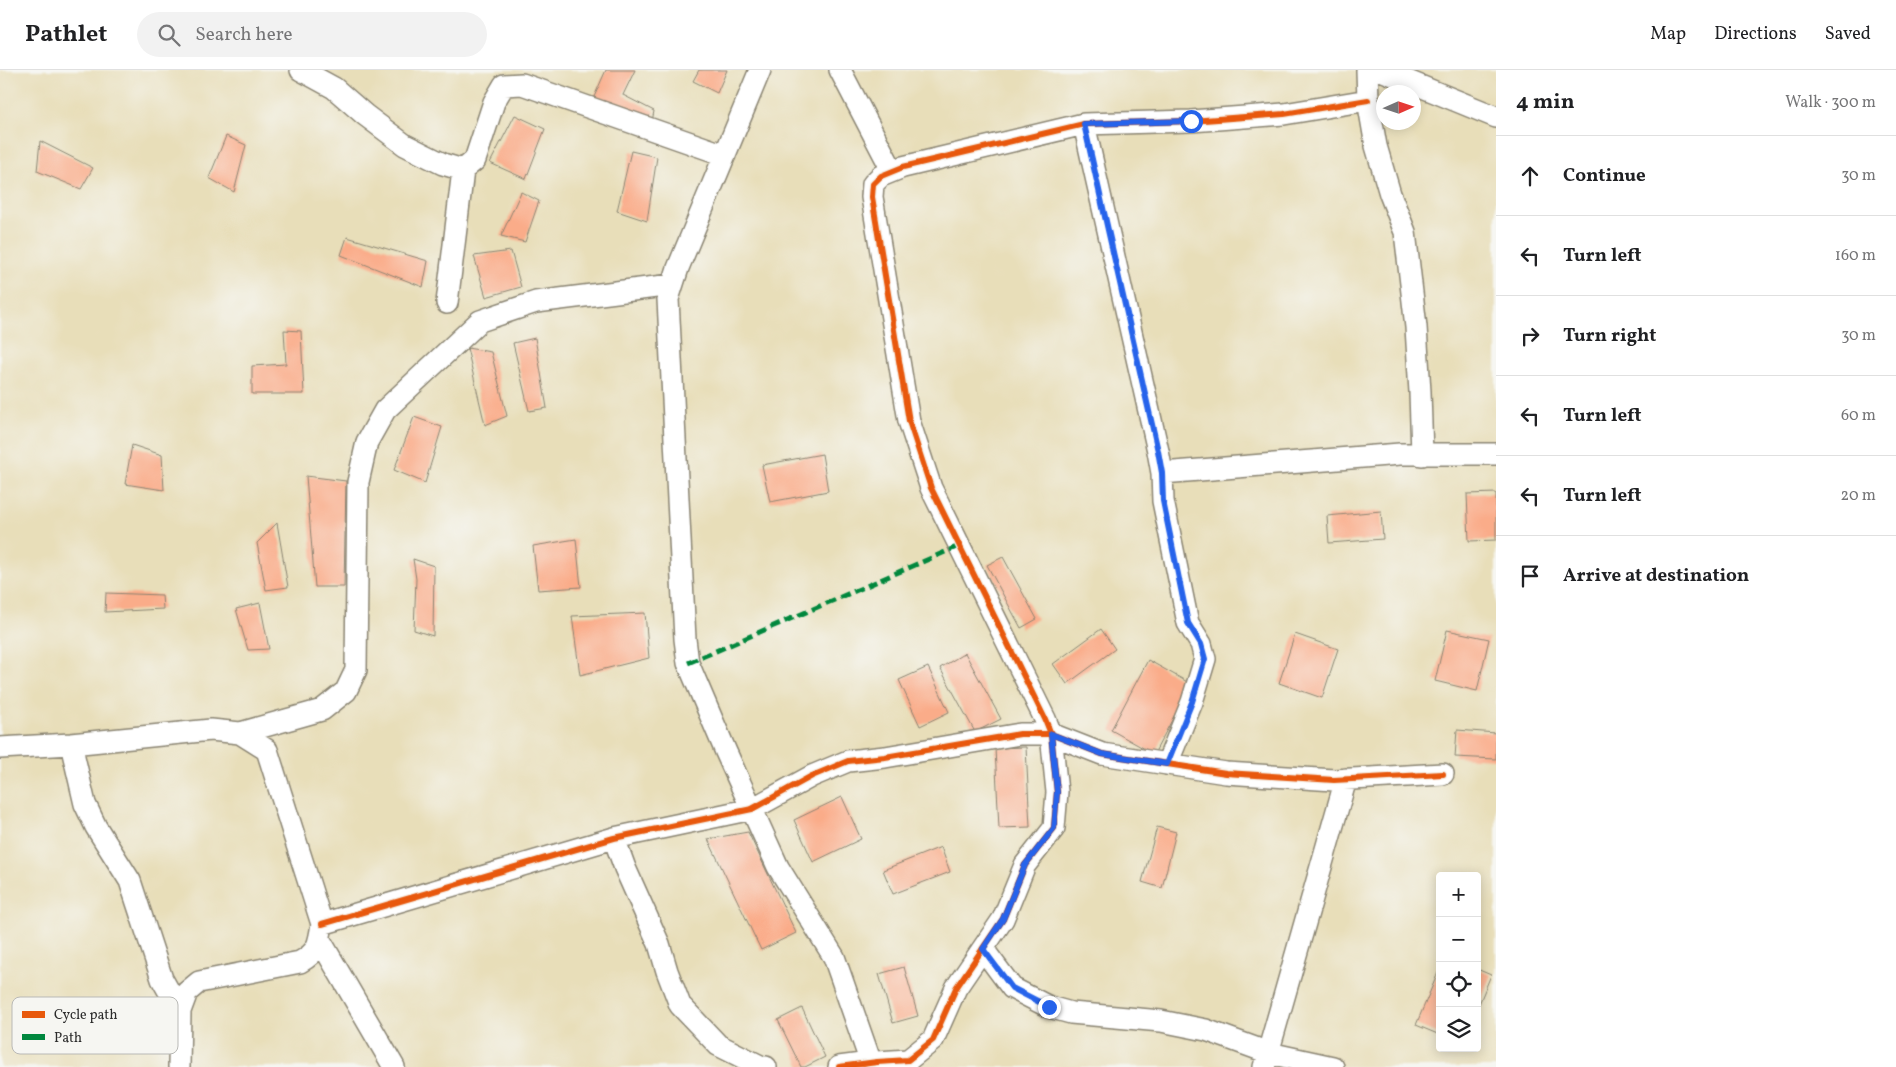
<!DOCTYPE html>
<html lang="en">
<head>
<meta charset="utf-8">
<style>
	:root { --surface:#fff; --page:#f2f2f2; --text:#202124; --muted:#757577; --line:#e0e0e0 }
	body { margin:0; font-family:Vollkorn,serif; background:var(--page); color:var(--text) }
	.controls { position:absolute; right:15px; bottom:15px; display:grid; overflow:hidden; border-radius:5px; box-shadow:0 2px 12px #0003 }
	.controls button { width:45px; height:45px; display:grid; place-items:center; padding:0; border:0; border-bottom:1px solid var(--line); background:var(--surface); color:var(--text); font:25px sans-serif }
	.compass { position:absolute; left:1376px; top:15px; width:45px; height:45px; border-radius:50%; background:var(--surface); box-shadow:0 2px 12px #0003; rotate:87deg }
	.stop { position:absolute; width:15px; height:15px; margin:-11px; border:4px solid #2563eb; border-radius:50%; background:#fff }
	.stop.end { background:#2563eb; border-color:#fff; box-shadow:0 1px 5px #0008 }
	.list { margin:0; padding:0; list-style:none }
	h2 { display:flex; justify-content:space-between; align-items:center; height:65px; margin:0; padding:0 20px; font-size:21px }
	h2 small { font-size:16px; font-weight:400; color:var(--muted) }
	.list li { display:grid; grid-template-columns:32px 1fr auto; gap:15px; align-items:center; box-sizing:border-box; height:80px; padding:0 20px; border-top:1px solid var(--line) }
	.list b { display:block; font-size:19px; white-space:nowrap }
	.list em { font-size:16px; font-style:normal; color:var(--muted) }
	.icon { flex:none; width:28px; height:28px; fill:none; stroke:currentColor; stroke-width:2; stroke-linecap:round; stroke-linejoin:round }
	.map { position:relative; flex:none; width:1496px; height:997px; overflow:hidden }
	header { display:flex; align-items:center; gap:30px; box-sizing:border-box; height:70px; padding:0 25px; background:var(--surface); border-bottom:1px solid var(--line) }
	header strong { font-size:24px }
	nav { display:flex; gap:28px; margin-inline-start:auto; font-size:18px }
	.search { width:350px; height:45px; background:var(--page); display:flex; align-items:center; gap:12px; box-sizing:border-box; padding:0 18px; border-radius:28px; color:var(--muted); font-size:19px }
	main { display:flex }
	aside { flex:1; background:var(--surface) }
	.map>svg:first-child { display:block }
</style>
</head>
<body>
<header>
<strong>Pathlet</strong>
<div class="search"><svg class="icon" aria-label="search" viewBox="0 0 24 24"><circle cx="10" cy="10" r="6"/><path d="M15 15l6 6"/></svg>Search here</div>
<nav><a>Map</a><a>Directions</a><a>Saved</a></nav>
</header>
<main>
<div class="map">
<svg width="1496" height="997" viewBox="0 0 1496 997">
	<rect width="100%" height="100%" fill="#f6f6f2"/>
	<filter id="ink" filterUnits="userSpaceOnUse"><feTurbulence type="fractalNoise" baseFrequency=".02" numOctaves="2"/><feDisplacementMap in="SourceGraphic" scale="10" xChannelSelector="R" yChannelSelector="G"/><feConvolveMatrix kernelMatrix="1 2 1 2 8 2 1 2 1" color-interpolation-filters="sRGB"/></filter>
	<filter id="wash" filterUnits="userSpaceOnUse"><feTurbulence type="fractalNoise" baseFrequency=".0096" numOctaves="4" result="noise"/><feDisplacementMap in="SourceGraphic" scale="20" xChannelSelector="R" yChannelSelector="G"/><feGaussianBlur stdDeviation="1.12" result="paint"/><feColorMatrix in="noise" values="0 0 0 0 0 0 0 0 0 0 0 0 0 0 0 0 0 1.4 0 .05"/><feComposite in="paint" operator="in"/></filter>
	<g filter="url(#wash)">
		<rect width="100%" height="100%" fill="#e8deb9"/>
		<g id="blocks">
			<path fill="#faac89" d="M606,0H635L623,25L654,41L651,57L590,36Z
				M699,0H727L717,23L693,11Z
				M515,45L545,59L526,109L490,93Z
				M226,66L246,75L234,122L209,108Z
				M40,71L93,98L81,119L37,101Z
				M631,81L657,87L647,151L617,141Z
				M521,122L539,131L525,172L501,166Z
				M347,167L428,191L423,217L341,185Z
				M511,181L521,217L486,227L474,186Z
				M284,260L301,261L304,324H252V296L286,294Z
				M535,268L547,338L529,341L513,273Z
				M467,278L491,282L507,346L485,355Z
				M414,347L442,357L425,413L394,400Z
				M132,375L162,385L164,420L125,414Z
				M822,384L828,421L770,432L762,395Z
				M306,406L346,411L344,517H315Z
				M1496,423V470L1469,471L1467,424Z
				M1381,441L1383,469L1329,473L1327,446Z
				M277,453L288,517L266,520L257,473Z
				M576,469L581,517L538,520L533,476Z
				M1003,487L1037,549L1021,558L987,495Z
				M413,489L434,496L433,566L414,560L416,509Z
				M106,523L162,525L163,539L105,542Z
				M260,533L269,579L248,580L236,539Z
				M645,543L649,588L580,605L572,546Z
				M1101,559L1115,579L1067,614L1053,594Z
				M1447,560L1489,569L1477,621L1435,611Z
				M1295,564L1338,579L1322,628L1279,613Z
				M965,583L1001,649L975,662L940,598Z
				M1148,590L1191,614L1154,684L1111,660Z
				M928,597L949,642L920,656L899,610Z
				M1457,660L1496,663V689L1455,687Z
				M1026,677L1030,757L999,758L995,678Z
				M842,727L861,769L813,792L794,750Z
				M1157,757L1176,762L1162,818L1142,812Z
				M748,762L796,863L761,880L708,769Z
				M941,777L950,802L893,824L883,800Z
				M904,897L918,946L893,953L879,904Z
				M1440,898V965L1416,955Z
				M1477,899L1491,905L1477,939Z
				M802,938L825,987L805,997H801L778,950Z"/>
		</g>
	</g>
	<g filter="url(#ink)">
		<use href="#blocks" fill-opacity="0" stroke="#8a8472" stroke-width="1"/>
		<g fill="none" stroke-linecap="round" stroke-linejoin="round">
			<g stroke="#8a8472" stroke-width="24">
				<path id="street" d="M301,0L334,18L365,45L405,75L443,94L463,100L475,90L494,32L504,15L522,14L725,85
					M760,0L678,198L668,229L685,569L688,593L726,682L778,797L834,887L871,993
					M840,0L892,100
					M1367,0L1368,30L1376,76L1390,124L1405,162L1416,257L1420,322L1422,385
					M1381,0L1496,47
					M1084,54L1158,381L1162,403L1163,431L1188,553L1201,574L1205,589L1192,632L1167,694
					M447,233L463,100
					M1162,403L1400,384H1496
					M240,663L322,640L346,621L356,600L358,412L367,372L385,340L480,251L536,232L672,215
					M71,674L85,734L96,757L130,811L162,909L180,941
					M0,678L71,674L211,660L240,663L267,680L322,854C319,874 318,882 300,892L199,912L187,922L180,941L179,997
					M614,768L625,798L659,874L667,901L680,935L718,975L760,996L766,997
					M322,854L614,768L752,739L812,706L848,691L885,687L1020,664H1051L1102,684L1226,703L1334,710L1443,704
					M320,870L394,997
					M983,879L1012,918L1049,937L1071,943L1161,951L1206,960L1269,983L1333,997
					M839,997L877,992L908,990L933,970L956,918L1003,849L1025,795L1054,758L1057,722L1051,664L1045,649L931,418L909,351L872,127L873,114L881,106L903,97L1084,54L1191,51L1284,44L1368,30
					M1264,997L1346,709"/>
			</g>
			<use href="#street" stroke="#fff" stroke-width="21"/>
			<path stroke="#00873e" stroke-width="5" stroke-dasharray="10 5" stroke-linecap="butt" d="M688,593L959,476"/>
			<g stroke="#f6f6f2" stroke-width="9">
				<path id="cycleway" d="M322,854L614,768L752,739L812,706L848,691L885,687L1020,664H1051L1102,684L1226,703L1334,710L1443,704
					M839,997L877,992L908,990L933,970L956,918L1003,849L1025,795L1054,758L1057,722L1051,664L1045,649L931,418L909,351L872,127L873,114L881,106L903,97L1084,54L1191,51L1284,44L1368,30"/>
			</g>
			<use href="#cycleway" stroke="#e8590c" stroke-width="6"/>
		</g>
	</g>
	<g fill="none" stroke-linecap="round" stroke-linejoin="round" filter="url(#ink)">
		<path stroke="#2563eb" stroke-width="6" d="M1049,937L1012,918L983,879L1003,849L1025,795L1054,758L1057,722L1051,664L1102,684L1167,694L1192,632L1205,589L1201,574L1188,553L1163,431L1162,403L1158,381L1084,54L1191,51"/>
	</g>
	<rect x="12" y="927" width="166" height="57" rx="8" fill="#f6f6f2" stroke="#b9b9b6" stroke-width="1"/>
	<rect x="22" y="941" width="23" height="7" fill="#e8590c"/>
	<rect x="22" y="964" width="23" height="6" fill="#00873e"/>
	<g font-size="14" fill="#2b2b2b">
		<text x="54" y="949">Cycle path</text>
		<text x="54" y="972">Path</text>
	</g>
</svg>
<div class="controls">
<button>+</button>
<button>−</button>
<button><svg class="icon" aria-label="locate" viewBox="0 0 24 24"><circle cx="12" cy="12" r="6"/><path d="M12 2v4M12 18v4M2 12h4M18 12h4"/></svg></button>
<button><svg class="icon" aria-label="layers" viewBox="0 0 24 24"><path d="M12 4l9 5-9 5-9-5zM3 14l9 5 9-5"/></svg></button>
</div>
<svg class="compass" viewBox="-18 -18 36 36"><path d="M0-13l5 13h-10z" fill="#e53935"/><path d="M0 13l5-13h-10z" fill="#757577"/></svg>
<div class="stop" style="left:1191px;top:51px"></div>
<div class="stop end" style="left:1049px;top:937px"></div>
</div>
<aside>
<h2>4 min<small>Walk · 300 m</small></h2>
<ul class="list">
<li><svg class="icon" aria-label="ahead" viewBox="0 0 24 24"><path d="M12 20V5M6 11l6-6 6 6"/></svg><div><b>Continue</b></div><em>30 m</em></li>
<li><svg class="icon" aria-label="left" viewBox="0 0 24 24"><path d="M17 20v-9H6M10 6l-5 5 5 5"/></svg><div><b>Turn left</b></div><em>160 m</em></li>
<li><svg class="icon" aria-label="right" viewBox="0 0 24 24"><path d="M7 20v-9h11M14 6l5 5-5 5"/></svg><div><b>Turn right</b></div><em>30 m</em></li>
<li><svg class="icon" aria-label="left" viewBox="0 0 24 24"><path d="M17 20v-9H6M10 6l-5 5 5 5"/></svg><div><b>Turn left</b></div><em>60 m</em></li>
<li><svg class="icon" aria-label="left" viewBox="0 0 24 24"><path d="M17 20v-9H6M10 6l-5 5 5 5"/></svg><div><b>Turn left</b></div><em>20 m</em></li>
<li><svg class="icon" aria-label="arrive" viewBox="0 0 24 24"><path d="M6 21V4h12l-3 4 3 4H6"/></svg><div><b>Arrive at destination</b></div></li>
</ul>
</aside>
</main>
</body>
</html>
